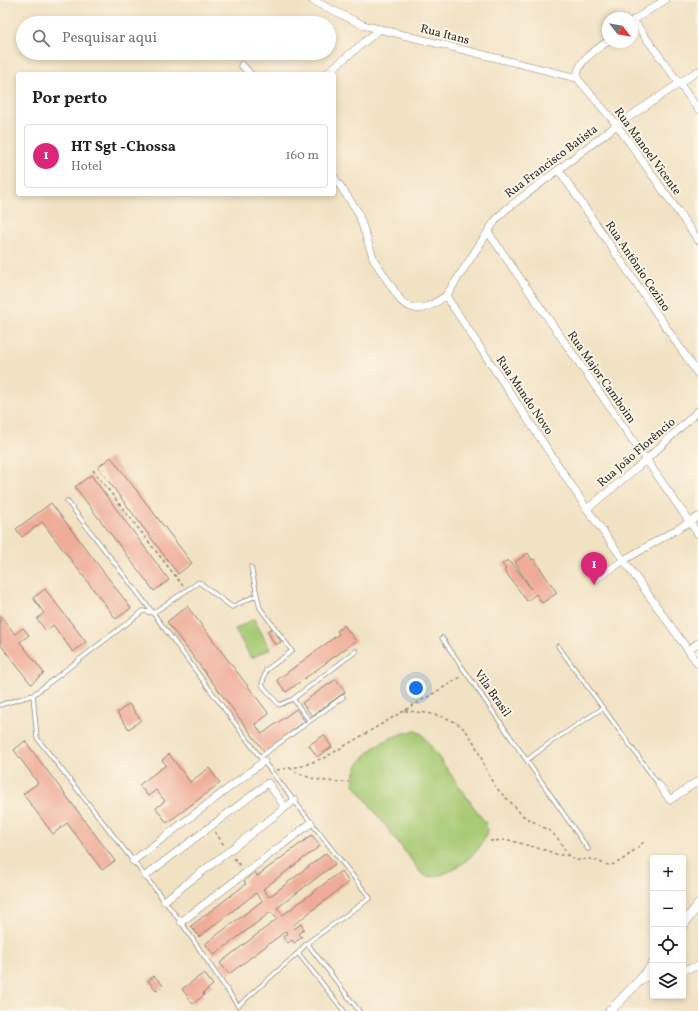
<!DOCTYPE html>
<html lang="pt">
<head>
<meta charset="utf-8">
<style>
	:root { --surface:#fff; --page:#f6f6f6; --text:#222; --muted:#767676; --line:#e0e0e0; --accent:#db2777 }
	body { margin:0; font-family:Vollkorn,serif; background:var(--page); color:var(--text) }
	.controls { position:absolute; right:12px; bottom:12px; display:grid; overflow:hidden; border-radius:4px; box-shadow:0 2px 6px #0003 }
	.controls button { width:36px; height:36px; display:grid; place-items:center; padding:0; border:0; border-bottom:1px solid var(--line); background:var(--surface); color:var(--text); font:20px sans-serif }
	.compass { position:absolute; left:602px; top:12px; width:36px; height:36px; border-radius:50%; background:var(--surface); box-shadow:0 2px 6px #0003; rotate:121deg }
	.you { position:absolute; left:416px; top:688px; width:14px; height:14px; margin:-10px; border:3px solid #fff; border-radius:50%; background:#1a73e8; box-shadow:0 0 0 6px #1a73e833 }
	.badge { display:grid; place-items:center; width:26px; height:26px; border-radius:50%; background:var(--accent); color:#fff; font-size:13px; font-weight:700 }
	.pin { position:absolute; translate:-50% -33px; filter:drop-shadow(0 1px 2px #0008) }
	.pin::after { content:''; position:absolute; top:21px; width:14px; height:12px; background:inherit; clip-path:polygon(0 0,100% 0,50% 100%) }
	.list { margin:0; padding:0; list-style:none }
	h2 { display:flex; justify-content:space-between; align-items:center; height:52px; margin:0; padding:0 16px; font-size:17px }
	h2 small { font-size:13px; font-weight:400; color:var(--muted) }
	.list li { display:grid; grid-template-columns:26px 1fr auto; gap:12px; align-items:center; box-sizing:border-box; height:64px; margin:0 8px 8px; padding:0 8px; border:1px solid var(--line); border-radius:4px }
	.list b { display:block; font-size:15px; white-space:nowrap }
	.list p { margin:0; font-size:13px; white-space:nowrap; color:var(--muted) }
	.list em { font-size:13px; font-style:normal; color:var(--muted) }
	.icon { flex:none; width:22px; height:22px; fill:none; stroke:currentColor; stroke-width:2; stroke-linecap:round; stroke-linejoin:round }
	.map { position:relative; flex:none; width:698px; height:1011px; overflow:hidden }
	.search { position:absolute; background:var(--surface); box-shadow:0 2px 6px #0003; left:16px; top:16px; width:320px; height:44px; display:flex; align-items:center; gap:10px; box-sizing:border-box; padding:0 14px; border-radius:22px; color:var(--muted); font-size:15px }
	.panel { position:absolute; background:var(--surface); box-shadow:0 2px 6px #0003; left:16px; top:72px; width:320px; height:124px; border-radius:4px }
	.map>svg:first-child { display:block }
</style>
</head>
<body>
<div class="map">
<svg width="698" height="1011" viewBox="0 0 698 1011">
	<rect width="100%" height="100%" fill="#fcf5e5"/>
	<filter id="ink" filterUnits="userSpaceOnUse"><feTurbulence type="fractalNoise" baseFrequency=".025" numOctaves="2"/><feDisplacementMap in="SourceGraphic" scale="8" xChannelSelector="R" yChannelSelector="G"/><feConvolveMatrix kernelMatrix="1 2 1 2 8 2 1 2 1" color-interpolation-filters="sRGB"/></filter>
	<filter id="wash" filterUnits="userSpaceOnUse"><feTurbulence type="fractalNoise" baseFrequency=".012" numOctaves="4" result="noise"/><feDisplacementMap in="SourceGraphic" scale="16" xChannelSelector="R" yChannelSelector="G"/><feGaussianBlur stdDeviation="0.9" result="paint"/><feColorMatrix in="noise" values="0 0 0 0 0 0 0 0 0 0 0 0 0 0 0 0 0 1.4 0 .05"/><feComposite in="paint" operator="in"/></filter>
	<g filter="url(#wash)">
		<rect width="100%" height="100%" fill="#f2e2c4"/>
		<path fill="#a7ca74" stroke="#697a50" d="M254,619L270,649L251,658L235,629Z
			M416,731L422,734L486,824C494,846 445,882 426,876C424,875 422,874 421,873L354,784C351,755 391,733 416,731Z"/>
		<g id="blocks">
			<path fill="#efac98" d="M111,457L192,563L178,574L98,467Z
				M91,475L169,580L154,591L75,487Z
				M51,503L131,608L116,619L42,522L22,537L16,529Z
				M528,553L532,560L534,559L557,593L542,603L536,594L527,601L504,570L506,569L502,564L508,560L512,564H513L531,589L515,562Z
				M45,589L86,642L73,652L53,625L46,631L37,619L44,613L33,598Z
				M187,606L269,714L255,724L262,734L296,709L305,721L265,752L167,622Z
				M0,615L15,634L23,628L29,635L20,642L44,673L31,684L0,644Z
				M344,625L356,641L286,692L277,680L339,634L337,631Z
				M273,628L281,642L275,645L267,631Z
				M336,679L345,692L312,716L302,703Z
				M129,704L141,720L129,729L117,713Z
				M324,735L332,747L317,757L309,745Z
				M25,741L115,861L102,870L67,823L53,834L23,794L38,783L14,750Z
				M169,754L190,782L209,768L220,783L167,823L156,808L165,801L156,790L148,796L139,785L166,765L162,760Z
				M312,835L320,846L263,889L269,897L326,853L335,864L277,908L283,915L341,871L349,882L292,926L294,929L301,924L304,929L299,934L302,937L294,943L292,940L288,943L283,937L288,934L286,931L229,974L220,963L277,919L271,912L214,955L205,944L262,901L256,893L199,937L191,926L246,884L244,881L255,872L257,876Z
				M204,973L213,985L203,993L204,995L193,1004L182,989Z
				M154,976L163,985L157,991L148,981Z"/>
		</g>
	</g>
	<g filter="url(#ink)">
		<use href="#blocks" fill-opacity="0" stroke="#8e8678" stroke-width="1"/>
		<g fill="none" stroke-linecap="round" stroke-linejoin="round">
			<g stroke="#8e8678" stroke-width="5">
				<path id="service" d="M67,501L153,613L199,582L232,607L257,595L260,608L292,651L266,670L262,685L279,705L293,699L356,651
					M251,567L257,595
					M143,611L153,613L260,757L370,898L307,943L298,953L238,1006L181,922L37,738L33,695Z
					M442,638L588,849
					M558,646L659,785
					M293,699L309,720
					M0,705L33,695
					M260,757L343,697
					M527,760L551,742L603,708
					M307,943L359,1011
					M298,953L344,1011"/>
			</g>
			<g stroke="#8e8678" stroke-width="8">
				<path id="minor" d="M312,0L363,25L577,78
					M633,20L698,109
					M632,21L665,0
					M242,65L250,74
					M326,74L380,29
					M577,78L617,125L698,240
					M577,78C578,59 594,52 608,41
					M559,170L698,374
					M334,177L358,212L374,260L401,301C418,316 430,306 446,296L587,509L698,664
					M488,232L698,534
					M446,296L495,221L504,211L617,125L698,71
					M587,509L646,460L698,411
					M596,579L624,560L698,517
					M688,650L698,643
					M659,785L670,800L698,781
					M133,861L264,761
					M145,876L268,783L285,807
					M164,901L295,800
					M181,922L311,823
					M683,970L698,966
					M641,979L653,976"/>
			</g>
			<g stroke="#8e8678" stroke-width="10">
				<path id="tertiary" d="M683,925L698,905
					M610,1011L641,979L653,964"/>
			</g>
			<path stroke="#8e8678" stroke-width="1.5" stroke-dasharray="3 3" stroke-linecap="butt" d="M93,470L183,586
				M405,711C422,712 443,714 458,724C478,738 482,767 495,786C501,794 508,799 514,806C517,809 519,812 522,815C532,822 544,826 553,834C561,840 563,849 570,856C576,863 582,859 589,859C596,859 603,865 610,865C621,864 636,848 645,841
				M290,768C307,780 328,782 349,782
				M277,770L302,766L326,757L461,677
				M215,832L224,845
				M490,841L509,840L548,851L558,855H565L570,856
				M234,858L240,866"/>
			<use href="#service" stroke="#fff" stroke-width="3.5"/>
			<use href="#minor" stroke="#fff" stroke-width="7"/>
			<use href="#tertiary" stroke="#fff" stroke-width="9"/>
		</g>
	</g>
	<g text-anchor="middle" stroke-width="4" stroke-linejoin="round" paint-order="stroke">
		<g font-size="12" fill="#2b2b2b" stroke="#fcf5e5">
			<text transform="translate(445 34) rotate(14)" y="4">Rua Itans</text>
			<text transform="translate(648 151) rotate(54)" y="4">Rua Manoel Vicente</text>
			<text transform="translate(551 161) rotate(-37)" y="4">Rua Francisco Batista</text>
			<text transform="translate(638 266) rotate(56)" y="4">Rua Antônio Cezino</text>
			<text transform="translate(602 377) rotate(55)" y="4">Rua Major Camboim</text>
			<text transform="translate(525 395) rotate(56)" y="4">Rua Mundo Novo</text>
			<text transform="translate(636 452) rotate(-41)" y="4">Rua João Florêncio</text>
			<text transform="translate(493 693) rotate(55)" y="4">Vila Brasil</text>
		</g>
	</g>
</svg>
<div class="controls">
<button>+</button>
<button>−</button>
<button><svg class="icon" aria-label="locate" viewBox="0 0 24 24"><circle cx="12" cy="12" r="6"/><path d="M12 2v4M12 18v4M2 12h4M18 12h4"/></svg></button>
<button><svg class="icon" aria-label="layers" viewBox="0 0 24 24"><path d="M12 4l9 5-9 5-9-5zM3 14l9 5 9-5"/></svg></button>
</div>
<svg class="compass" viewBox="-18 -18 36 36"><path d="M0-13l5 13h-10z" fill="#e53935"/><path d="M0 13l5-13h-10z" fill="#767676"/></svg>
<div class="you"></div>
<div class="pin badge" style="left:594px;top:585px">1</div>
<div class="search"><svg class="icon" aria-label="search" viewBox="0 0 24 24"><circle cx="10" cy="10" r="6"/><path d="M15 15l6 6"/></svg>Pesquisar aqui</div>
<section class="panel">
<h2>Por perto<small></small></h2>
<ul class="list">
<li><span class="badge">1</span><div><b>HT Sgt -Chossa</b><p>Hotel</p></div><em>160 m</em></li>
</ul>
</section>
</div>
</body>
</html>
